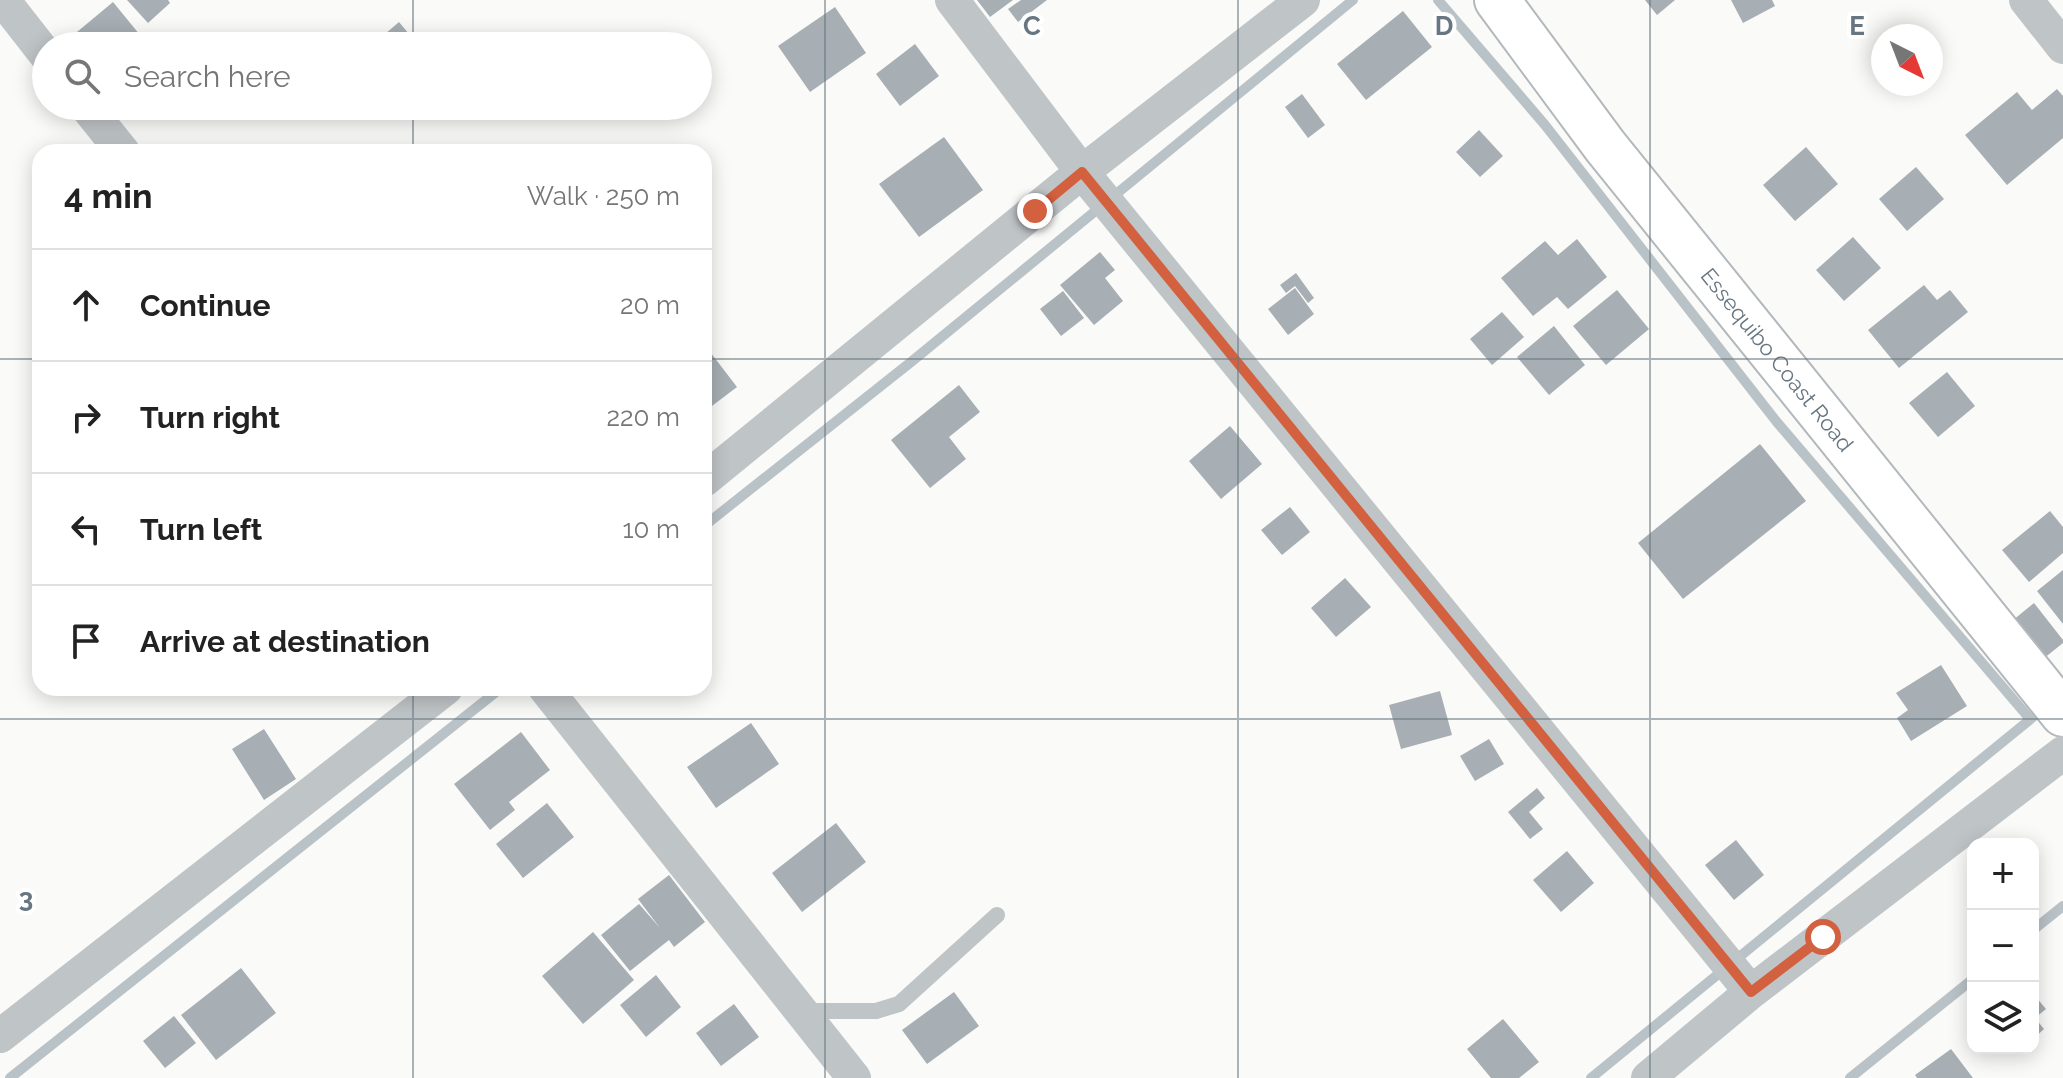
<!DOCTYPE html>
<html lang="en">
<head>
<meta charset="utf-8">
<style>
	:root { --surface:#fff; --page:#f6f6f6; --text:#222; --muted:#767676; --line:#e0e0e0 }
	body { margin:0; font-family:Raleway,sans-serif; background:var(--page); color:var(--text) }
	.controls { position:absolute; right:24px; bottom:24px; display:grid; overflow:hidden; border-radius:16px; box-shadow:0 4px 20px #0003 }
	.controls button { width:72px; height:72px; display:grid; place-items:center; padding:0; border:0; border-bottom:2px solid var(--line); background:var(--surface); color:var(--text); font:40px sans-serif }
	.compass { position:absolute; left:1871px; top:24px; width:72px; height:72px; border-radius:50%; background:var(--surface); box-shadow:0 4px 20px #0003; rotate:138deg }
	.stop { position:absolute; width:24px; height:24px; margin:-18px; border:6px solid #d3603f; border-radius:50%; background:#fff }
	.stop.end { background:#d3603f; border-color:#fff; box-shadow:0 2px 8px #0008 }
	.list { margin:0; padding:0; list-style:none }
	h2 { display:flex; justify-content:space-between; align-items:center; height:104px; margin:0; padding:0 32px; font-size:34px }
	h2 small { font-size:26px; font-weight:400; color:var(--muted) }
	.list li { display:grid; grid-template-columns:52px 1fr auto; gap:24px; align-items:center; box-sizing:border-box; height:112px; padding:0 32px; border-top:2px solid var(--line) }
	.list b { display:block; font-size:30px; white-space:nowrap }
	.list em { font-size:26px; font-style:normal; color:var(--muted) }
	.icon { flex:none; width:44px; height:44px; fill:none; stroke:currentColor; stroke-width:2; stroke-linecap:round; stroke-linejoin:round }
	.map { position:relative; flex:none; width:2063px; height:1078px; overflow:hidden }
	.search { position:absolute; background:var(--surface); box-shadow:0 4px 20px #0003; left:32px; top:32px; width:680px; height:88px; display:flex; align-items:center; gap:20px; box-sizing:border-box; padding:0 28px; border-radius:44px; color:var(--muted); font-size:30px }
	.panel { position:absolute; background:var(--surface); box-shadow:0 4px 20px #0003; left:32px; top:144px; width:680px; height:552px; border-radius:24px }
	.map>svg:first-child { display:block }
</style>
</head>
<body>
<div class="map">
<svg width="2063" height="1078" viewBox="0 0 2063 1078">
	<rect width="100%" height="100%" fill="#fafaf8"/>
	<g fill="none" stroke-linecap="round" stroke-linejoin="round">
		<path stroke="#b9c3c7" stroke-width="10" d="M1438,0L1545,125L1776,421L2030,719
			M704,526L911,362L1353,0
			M2033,930L2063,906
			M10,1078L501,688
			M1591,1078L2033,717
			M1850,1078L1973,979"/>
	</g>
	<path fill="#a7afb4" d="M127,0H168L170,3L148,23Z
		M977,0H1013L990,17Z
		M1021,0H1047L1018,22L1008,9Z
		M1645,0H1675L1657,15Z
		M1731,0H1772L1775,6L1743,23Z
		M113,2L140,35L127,46H79L71,37Z
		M835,7L866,53L810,92L778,46Z
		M1403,11L1432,47L1366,100L1337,64Z
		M399,22L419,46H371Z
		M915,44L939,76L900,106L876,74Z
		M2057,89L2063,96V138L2007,185L1965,135L2017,92L2032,110Z
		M1302,94L1325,125L1308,138L1285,107Z
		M1479,130L1503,156L1480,177L1456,152Z
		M944,137L983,190L919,237L879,184Z
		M1806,147L1838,184L1795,221L1763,185Z
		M1916,167L1944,199L1907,231L1879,199Z
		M1853,237L1881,268L1844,301L1816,270Z
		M1577,239L1607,277L1568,309L1557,297L1533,316L1501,278L1545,241L1558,255Z
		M1100,252L1115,270L1105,278L1123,301L1094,325L1060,285Z
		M1296,273L1314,298L1308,303L1295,286L1286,293L1280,285Z
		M1924,285L1937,300L1950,290L1968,312L1899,368L1868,330Z
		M1295,288L1314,314L1288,335L1268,309Z
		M1617,290L1649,329L1606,365L1573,326Z
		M1063,291L1084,318L1061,336L1040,309Z
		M1502,312L1524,337L1492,365L1470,339Z
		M1554,326L1585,365L1549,395L1517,357Z
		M704,344L737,387L704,412Z
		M1947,372L1975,406L1938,437L1909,403Z
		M959,385L980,412L949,437L966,459L930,488L891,440Z
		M1230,426L1262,464L1221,499L1189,461Z
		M1760,444L1806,501L1683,599L1638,543Z
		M1290,507L1310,532L1282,555L1261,530Z
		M2050,511L2063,527V553L2029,582L2002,550Z
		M2063,570V624L2037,591Z
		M1345,578L1371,607L1336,637L1311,608Z
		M2034,603L2063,640V643L2038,663L2007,625Z
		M1941,665L1967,706L1911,741L1897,718L1908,710L1896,693Z
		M1440,691L1452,735L1401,749L1389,705Z
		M751,723L779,764L716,808L687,767Z
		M264,729L296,779L264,800L232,749Z
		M521,732L550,770L509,802L515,810L490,830L454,784Z
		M1489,739L1504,764L1475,781L1460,756Z
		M1537,788L1545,798L1529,812L1543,829L1530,839L1508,812Z
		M547,803L574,837L523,878L496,844Z
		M836,823L866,862L802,912L772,873Z
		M1736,840L1764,875L1734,900L1705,865Z
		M1567,851L1594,883L1561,912L1533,880Z
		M669,875L705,922L674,947L669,940L630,971L601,935L639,904L660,928L638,899Z
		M593,932L634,980L583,1024L542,976Z
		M241,968L276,1013L216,1060L181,1015Z
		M656,975L681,1007L646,1037L620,1005Z
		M954,992L979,1026L927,1064L902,1030Z
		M2036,997L2046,1009L2035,1018L2044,1029L2033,1039V1000Z
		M734,1004L759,1037L721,1066L696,1033Z
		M174,1016L196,1043L165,1068L143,1041Z
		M1503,1019L1539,1062L1519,1078H1491L1467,1049Z
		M1951,1049L1973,1078H1917L1915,1075Z"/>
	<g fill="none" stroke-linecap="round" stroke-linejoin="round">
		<g stroke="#b3b8bc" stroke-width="48">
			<g id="primary">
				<path id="s1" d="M1497,0L1605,146L2063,714"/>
			</g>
		</g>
		<path stroke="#bfc4c7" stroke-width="16" d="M801,1011H876L899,1004L997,915"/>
		<path stroke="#bfc4c7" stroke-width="34" d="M3,0L46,55
			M952,0L1082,172L1751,992
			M2026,0L2063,47
			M86,106L123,152
			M704,480L1082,172L1303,0
			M545,688L854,1078
			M0,1036L446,688
			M1648,1078L1751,992L2063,753"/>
		<use href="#primary" stroke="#fff" stroke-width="44"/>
	</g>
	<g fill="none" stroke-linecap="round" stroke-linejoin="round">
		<path stroke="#d3603f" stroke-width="10" d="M1035,211L1082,172L1751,992L1823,937"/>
	</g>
	<path fill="none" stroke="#677680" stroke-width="2" stroke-opacity="0.55" d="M413,0V46M825,0V1078M1238,0V1078M1650,0V1078M413,106V152M0,359H40M704,359H2063M413,688V1078M0,719H2063"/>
	<g text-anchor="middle" stroke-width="8" stroke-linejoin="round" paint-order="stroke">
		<g font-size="22" fill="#677680" stroke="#fff">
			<text dy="8" stroke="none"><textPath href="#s1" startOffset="456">Essequibo Coast Road</textPath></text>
		</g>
	</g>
	<g font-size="26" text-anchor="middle" font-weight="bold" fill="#677680" stroke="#fff" stroke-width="8" stroke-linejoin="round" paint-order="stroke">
		<text x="1032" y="35">C</text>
		<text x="1444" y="35">D</text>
		<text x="1857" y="35">E</text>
		<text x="26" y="907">3</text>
	</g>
</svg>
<div class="controls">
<button>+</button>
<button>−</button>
<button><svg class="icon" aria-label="layers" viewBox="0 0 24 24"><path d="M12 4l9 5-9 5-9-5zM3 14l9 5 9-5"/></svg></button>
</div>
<svg class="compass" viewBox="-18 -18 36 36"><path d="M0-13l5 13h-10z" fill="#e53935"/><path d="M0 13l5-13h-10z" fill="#767676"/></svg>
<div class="stop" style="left:1823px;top:937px"></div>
<div class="stop end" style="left:1035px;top:211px"></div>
<div class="search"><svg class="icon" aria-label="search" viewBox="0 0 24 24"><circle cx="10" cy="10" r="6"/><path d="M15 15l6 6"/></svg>Search here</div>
<section class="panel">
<h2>4 min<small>Walk · 250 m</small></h2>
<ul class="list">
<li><svg class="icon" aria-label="ahead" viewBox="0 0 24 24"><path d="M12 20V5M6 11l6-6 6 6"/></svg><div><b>Continue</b></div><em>20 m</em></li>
<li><svg class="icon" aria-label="right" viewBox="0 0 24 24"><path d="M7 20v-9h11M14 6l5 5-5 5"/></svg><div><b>Turn right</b></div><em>220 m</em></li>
<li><svg class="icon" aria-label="left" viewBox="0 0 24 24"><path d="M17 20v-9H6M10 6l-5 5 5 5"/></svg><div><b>Turn left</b></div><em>10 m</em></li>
<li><svg class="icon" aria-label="arrive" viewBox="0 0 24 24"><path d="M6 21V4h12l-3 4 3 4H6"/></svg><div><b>Arrive at destination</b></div></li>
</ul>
</section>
</div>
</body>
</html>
